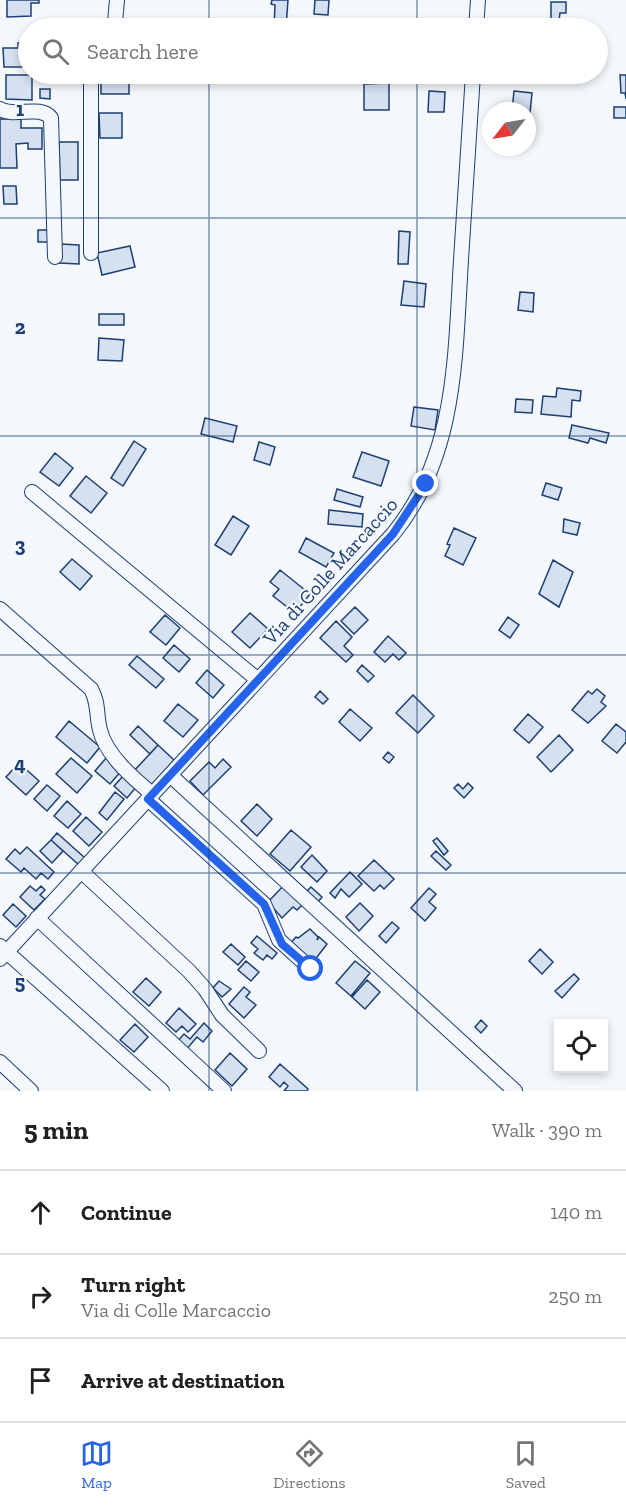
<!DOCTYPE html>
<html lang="en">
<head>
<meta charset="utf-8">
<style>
	:root { --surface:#fff; --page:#f2f2f2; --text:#202124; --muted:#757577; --line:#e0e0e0; --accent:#2563eb }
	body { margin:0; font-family:"Zilla Slab",serif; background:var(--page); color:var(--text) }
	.controls { position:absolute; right:18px; bottom:18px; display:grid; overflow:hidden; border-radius:0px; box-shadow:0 3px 9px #0003 }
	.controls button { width:54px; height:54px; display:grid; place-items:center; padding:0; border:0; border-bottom:2px solid var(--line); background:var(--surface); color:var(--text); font:30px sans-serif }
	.compass { position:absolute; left:482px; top:102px; width:54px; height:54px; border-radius:50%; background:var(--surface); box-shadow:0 3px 9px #0003; rotate:239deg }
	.stop { position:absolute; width:18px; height:18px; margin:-14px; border:4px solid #2563eb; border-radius:50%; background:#fff }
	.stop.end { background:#2563eb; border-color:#fff; box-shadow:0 2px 6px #0008 }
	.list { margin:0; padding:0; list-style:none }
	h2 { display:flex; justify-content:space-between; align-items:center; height:78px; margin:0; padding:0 24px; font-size:26px }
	h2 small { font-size:20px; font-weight:400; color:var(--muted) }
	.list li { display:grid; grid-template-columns:39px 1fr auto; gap:18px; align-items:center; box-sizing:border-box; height:84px; padding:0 24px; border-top:2px solid var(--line) }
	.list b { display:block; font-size:22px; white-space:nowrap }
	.list p { margin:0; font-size:20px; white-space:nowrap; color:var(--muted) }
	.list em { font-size:20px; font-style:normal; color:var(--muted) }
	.icon { flex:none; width:33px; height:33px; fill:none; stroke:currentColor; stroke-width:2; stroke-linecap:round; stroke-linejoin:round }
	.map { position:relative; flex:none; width:626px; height:1091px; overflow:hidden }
	.search { position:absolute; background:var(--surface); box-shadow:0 3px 9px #0003; left:18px; right:18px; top:18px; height:66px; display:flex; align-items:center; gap:15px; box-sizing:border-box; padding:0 21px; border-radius:33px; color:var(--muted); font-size:22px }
	.sheet { height:330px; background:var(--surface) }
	nav { display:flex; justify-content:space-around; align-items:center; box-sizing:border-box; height:84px; border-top:2px solid var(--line); background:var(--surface); font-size:16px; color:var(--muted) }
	nav a { display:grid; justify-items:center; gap:3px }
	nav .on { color:var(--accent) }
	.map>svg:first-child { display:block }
</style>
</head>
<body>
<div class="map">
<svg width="626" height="1091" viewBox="0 0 626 1091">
	<rect width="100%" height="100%" fill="#f4f7fb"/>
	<path fill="#d5e0f0" stroke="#1d3f73" stroke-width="1.5" d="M7,0H39V3H31V16L7,17Z
		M272,0H288L286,28L274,27L275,5L271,4Z
		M315,0H329L328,15L314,14Z
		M551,2H566V13H560L558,28H551Z
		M28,42V62H23V67H4L3,48H18V43Z
		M129,74V94H101V75Z
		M276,74H292V77H276Z
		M6,75H32V100L6,99Z
		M620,75H626V99L625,93H621Z
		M389,83V110H364V84Z
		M40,89H50V99L40,98Z
		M429,91L445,92L444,112H428Z
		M514,91L532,93L530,113L512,111Z
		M614,107H626V118H614Z
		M99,113H122V138H100Z
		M0,119H21V128H42V149H28V143L16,144L17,168H0Z
		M59,142H78V180H60Z
		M3,186H16L17,204H4Z
		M38,230H48V242H38Z
		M399,231L410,232L408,264H398Z
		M60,244L79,245V264L59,263Z
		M130,246L135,267L102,275L97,253Z
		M404,281L426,284L424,307L401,305Z
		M520,292L534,293L533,312L518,310Z
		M99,314H124V325H99Z
		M99,338L124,340L122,361L98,360Z
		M557,388L581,391L580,401L572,400L571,417L541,414L543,396L556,397Z
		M516,399L533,400L532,413L515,412Z
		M414,407L438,410L435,430L411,426Z
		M205,418L237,426L233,442L201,434Z
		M572,425L609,433L606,443L590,438L588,443L569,438Z
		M134,441L146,449L123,486L111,478Z
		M259,442L275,447L270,465L254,460Z
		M362,452L389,461L381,486L353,477Z
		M55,453L73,468L59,486L40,472Z
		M86,476L107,493L91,513L70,496Z
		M546,483L562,488L558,500L542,495Z
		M337,489L363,497L360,507L334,500Z
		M329,510L363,514L362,527L328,524Z
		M233,516L249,526L231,555L215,545Z
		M564,519L580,523L577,535L563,532Z
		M454,528L476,538L463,565L445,556L450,545L447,544Z
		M306,538L334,553L326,567L299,552Z
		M72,559L92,576L80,590L60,572Z
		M553,560L573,572L559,607L539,594Z
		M280,570L310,594L295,613L273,596L279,589L270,582Z
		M355,607L368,620L354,634L341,621Z
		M250,613L268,629L250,648L232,632Z
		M165,615L180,628L166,645L150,632Z
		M508,617L519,625L510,638L499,630Z
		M336,621L352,637L344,646L353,655L346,662L320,638Z
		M388,636L406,653L399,660L393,654L385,662L374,652Z
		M174,645L190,659L179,672L163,658Z
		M137,656L164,679L156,688L129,665Z
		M362,665L374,676L368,682L357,671Z
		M207,670L224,685L213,698L196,683Z
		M597,689L605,696L601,702L606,706L588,723L572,710L588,691L592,694Z
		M320,691L328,699L323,704L315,697Z
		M413,695L434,716L418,733L396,713Z
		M178,704L198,720L183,737L164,721Z
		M350,709L372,728L360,741L339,722Z
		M528,714L543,727L529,743L514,730Z
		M69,721L100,747L87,763L56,737Z
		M616,724L626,732V742L617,753L602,741Z
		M138,726L158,745L150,754L130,735Z
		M559,735L573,750L551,772L537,757Z
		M158,745L174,760L150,787L133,772Z
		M388,752L394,757L389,763L383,758Z
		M107,757L122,770L110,784L95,771Z
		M71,758L92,776L77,793L56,774Z
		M223,759L231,767L203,795L190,781L209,762L215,768Z
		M19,763L39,781L26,795L6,777Z
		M124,775L137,786L127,798L114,786Z
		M468,783L473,788L464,798L454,788L458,784L463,789Z
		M47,785L60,796L47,811L34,799Z
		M115,792L124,799L107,820L99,813Z
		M67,801L81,814L68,828L54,816Z
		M257,804L272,819L257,836L241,821Z
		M86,817L102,832L89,846L73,831Z
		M291,830L311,847L290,871L270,854Z
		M57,833L85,858L79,865L51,840Z
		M437,838L448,851L444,855L433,841Z
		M51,840L63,851L52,863L40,851Z
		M27,847L54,872L48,879L41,873L36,879L24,868L21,872L6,859L15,849L20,854Z
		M436,851L451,865L446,870L431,856Z
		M312,855L327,871L317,882L301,867Z
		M374,860L394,879L384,889L380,885L374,891L358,876Z
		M350,872L362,884L349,897L341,889L335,898L330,893Z
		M285,884L303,904L297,910L293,907L282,918L268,902Z
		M30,886L36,891L41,886L45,890L40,895L45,899L34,910L20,897Z
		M311,887L322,897L317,903L305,893Z
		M429,888L436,894L429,902L436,908L425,921L411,908Z
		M360,903L373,916L359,931L346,917Z
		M13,904L26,916L16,927L3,915Z
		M392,922L399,928L386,943L379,936Z
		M310,929L318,937L317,940L319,937L327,944L314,961L310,958L306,962L288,946L296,937L298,938Z
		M257,936L277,953L272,959L267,955L263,960L254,953L258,949L251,943Z
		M231,944L245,957L238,965L223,952Z
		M540,949L553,962L542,974L529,961Z
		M246,961L259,972L251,981L238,970Z
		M355,961L370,973L351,996L336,983Z
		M574,974L579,979L562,998L555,991Z
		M146,978L161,992L149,1006L133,992Z
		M367,980L380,992L365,1009L352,997Z
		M219,981L231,989L222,997L213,988Z
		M244,987L250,992L246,997L256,1005L244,1018L229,1004Z
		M179,1008L196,1024L188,1032L182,1026L176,1032L166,1023Z
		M481,1020L487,1026L481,1033L475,1027Z
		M204,1023L212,1031L203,1042L197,1037L185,1051L176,1043L184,1034L190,1039Z
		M135,1024L148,1037L134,1052L120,1040Z
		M230,1053L247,1069L232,1086L215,1070Z
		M280,1064L308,1089L307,1091H284L288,1086L284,1082L280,1087L269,1077Z"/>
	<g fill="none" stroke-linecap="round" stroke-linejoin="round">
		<g stroke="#1d3f73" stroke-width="16">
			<path id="minor" d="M107,28L115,22L117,0
				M476,28L478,0
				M0,109C15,118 40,104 51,118L55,257
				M91,253V74
				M32,492L258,680
				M0,609L91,689C99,703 96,715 100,730C106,755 133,778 152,794
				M170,775L515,1091
				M148,799L264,904L279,940L311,969
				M81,871L189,971L205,989L222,1015L259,1051
				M37,918L224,1091
				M0,946L162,1091
				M0,959L393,534C457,456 455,356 461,260C465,198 469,136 473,74
				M0,1062L31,1091"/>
		</g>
		<use href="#minor" stroke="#f4f7fb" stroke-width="14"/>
	</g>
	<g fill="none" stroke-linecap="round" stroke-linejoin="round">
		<path stroke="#2563eb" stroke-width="8" d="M311,969L282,944L264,904L148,799L393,534L426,484"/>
	</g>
	<path fill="none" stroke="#1d3f73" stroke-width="1.5" stroke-opacity="0.55" d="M209,0V28M417,0V28M209,74V1091M417,74V1091M0,218H626M0,436H626M0,655H626M0,873H626"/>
	<g text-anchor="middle" stroke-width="4.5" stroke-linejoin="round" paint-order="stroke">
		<g font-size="20" fill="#1d3f73" stroke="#f4f7fb">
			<text transform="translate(330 571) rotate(-48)" y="7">Via di Colle Marcaccio</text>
		</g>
	</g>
	<g font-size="20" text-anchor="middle" font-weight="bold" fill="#1d3f73" stroke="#f4f7fb" stroke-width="4.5" stroke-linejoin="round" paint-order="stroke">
		<text x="20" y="116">1</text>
		<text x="20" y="334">2</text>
		<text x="20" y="552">3</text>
		<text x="20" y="771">4</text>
		<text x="20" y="989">5</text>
	</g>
</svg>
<div class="controls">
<button><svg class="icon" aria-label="locate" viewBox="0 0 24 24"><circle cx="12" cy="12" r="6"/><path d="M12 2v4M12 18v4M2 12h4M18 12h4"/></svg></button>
</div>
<svg class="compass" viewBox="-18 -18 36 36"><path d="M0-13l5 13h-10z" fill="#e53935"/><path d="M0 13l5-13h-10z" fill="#757577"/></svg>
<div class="stop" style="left:311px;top:969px"></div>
<div class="stop end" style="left:426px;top:484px"></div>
<div class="search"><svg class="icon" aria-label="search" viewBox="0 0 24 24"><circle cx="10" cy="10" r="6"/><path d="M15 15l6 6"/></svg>Search here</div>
</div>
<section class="sheet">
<h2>5 min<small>Walk · 390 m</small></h2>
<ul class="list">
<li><svg class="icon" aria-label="ahead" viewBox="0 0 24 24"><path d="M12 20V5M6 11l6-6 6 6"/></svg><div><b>Continue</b></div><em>140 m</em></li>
<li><svg class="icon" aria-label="right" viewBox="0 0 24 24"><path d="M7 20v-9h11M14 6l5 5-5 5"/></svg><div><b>Turn right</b><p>Via di Colle Marcaccio</p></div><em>250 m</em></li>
<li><svg class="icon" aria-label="arrive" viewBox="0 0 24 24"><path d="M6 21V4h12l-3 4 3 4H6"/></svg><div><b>Arrive at destination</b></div></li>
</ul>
</section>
<nav>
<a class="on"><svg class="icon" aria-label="map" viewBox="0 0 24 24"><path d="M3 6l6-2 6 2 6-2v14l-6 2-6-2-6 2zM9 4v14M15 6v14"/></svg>Map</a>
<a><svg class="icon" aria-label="directions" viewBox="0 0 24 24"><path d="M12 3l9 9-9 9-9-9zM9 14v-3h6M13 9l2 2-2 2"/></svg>Directions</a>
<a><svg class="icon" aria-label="saved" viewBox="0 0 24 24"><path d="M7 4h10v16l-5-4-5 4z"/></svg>Saved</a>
</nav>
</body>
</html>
